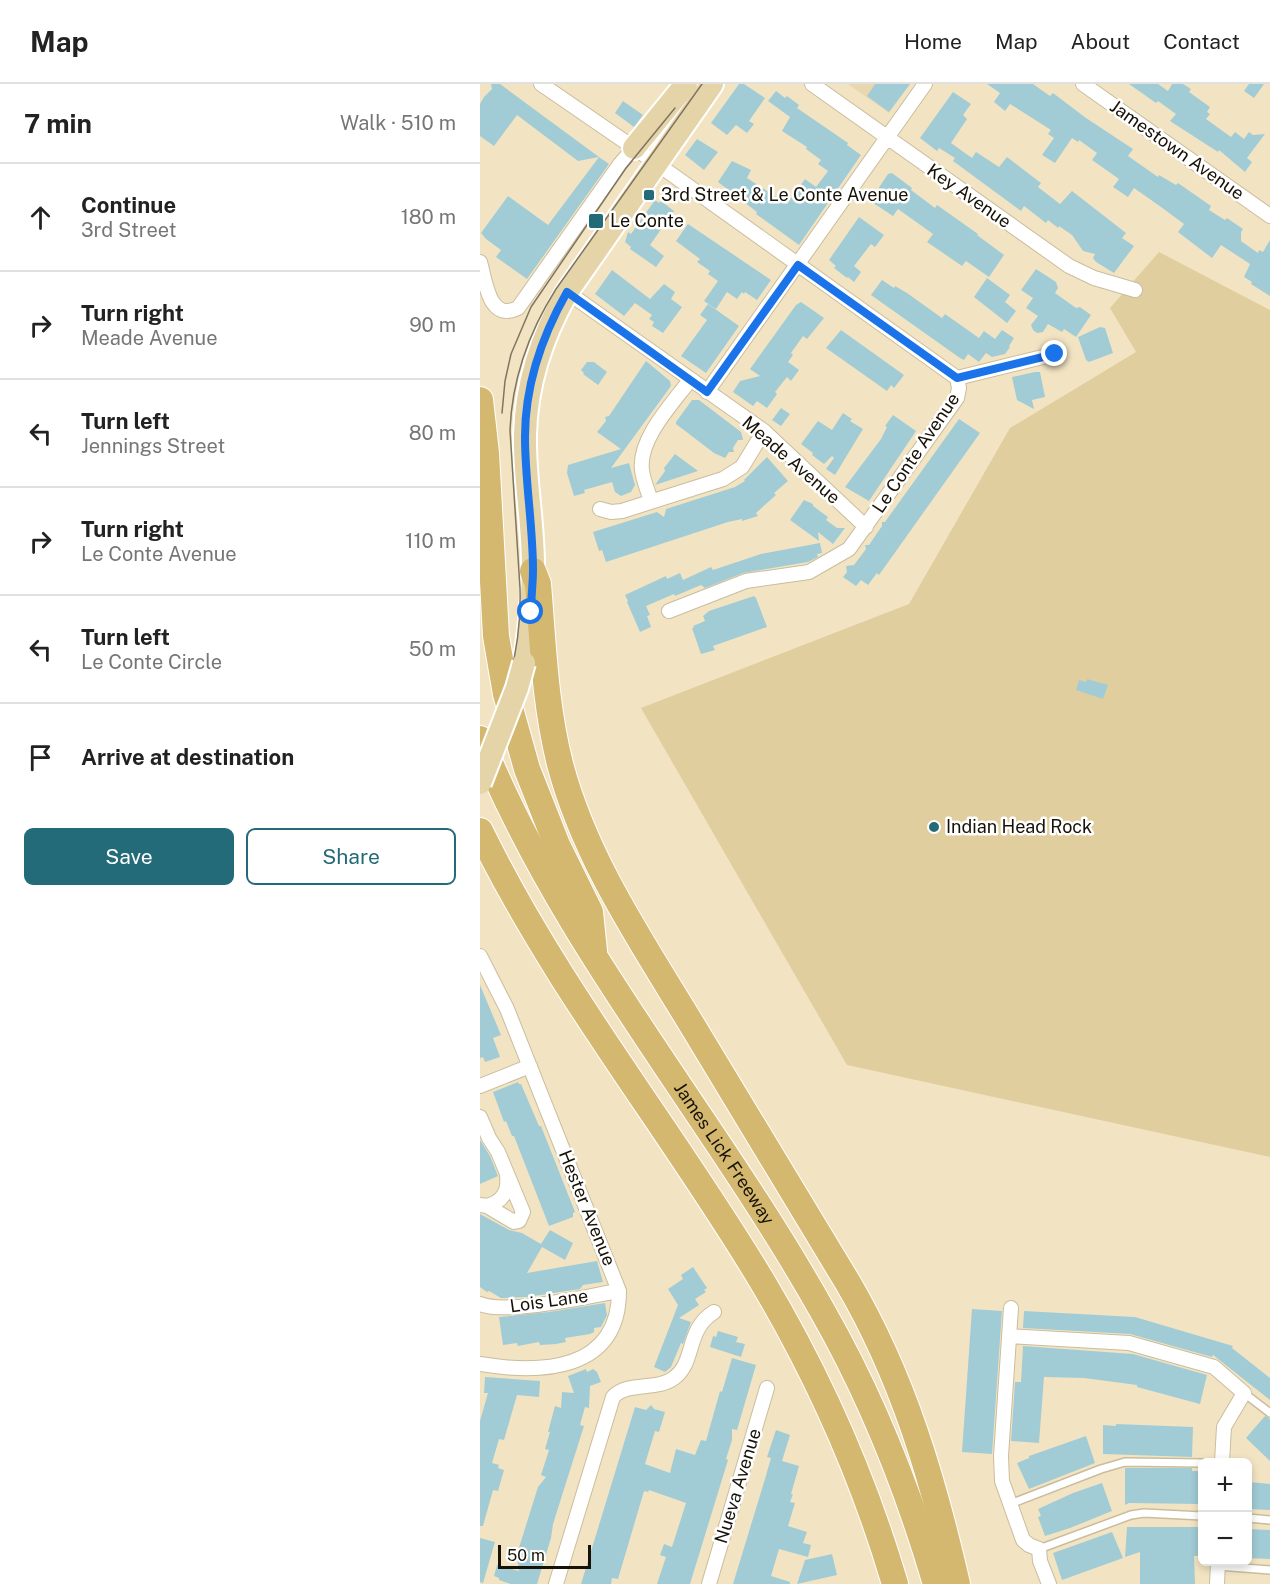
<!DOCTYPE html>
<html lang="en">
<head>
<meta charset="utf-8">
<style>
	:root { --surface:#fff; --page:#f2f2f2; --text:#222; --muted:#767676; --line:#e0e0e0; --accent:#246b79 }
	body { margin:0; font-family:"Public Sans",sans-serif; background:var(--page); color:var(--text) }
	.controls { position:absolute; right:18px; bottom:18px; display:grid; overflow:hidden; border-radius:9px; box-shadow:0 3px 9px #0003 }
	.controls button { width:54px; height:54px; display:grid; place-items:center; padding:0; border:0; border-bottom:2px solid var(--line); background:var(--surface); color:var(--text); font:30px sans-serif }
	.scale { position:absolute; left:18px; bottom:15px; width:93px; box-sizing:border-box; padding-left:6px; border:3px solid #171207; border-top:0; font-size:16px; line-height:21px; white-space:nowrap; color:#171207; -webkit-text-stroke:4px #fff; paint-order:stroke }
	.stop { position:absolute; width:18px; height:18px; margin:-14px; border:4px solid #1a73e8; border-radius:50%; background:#fff }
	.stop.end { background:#1a73e8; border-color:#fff; box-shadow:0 2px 6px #0008 }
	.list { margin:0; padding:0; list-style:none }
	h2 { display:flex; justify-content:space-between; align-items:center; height:78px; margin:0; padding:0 24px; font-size:26px }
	h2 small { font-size:20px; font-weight:400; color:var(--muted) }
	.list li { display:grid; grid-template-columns:39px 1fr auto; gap:18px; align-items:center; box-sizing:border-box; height:108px; padding:0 24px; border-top:2px solid var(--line) }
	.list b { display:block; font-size:22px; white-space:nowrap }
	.list p { margin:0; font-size:20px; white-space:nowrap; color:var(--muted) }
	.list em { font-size:20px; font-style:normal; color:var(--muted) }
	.actions { display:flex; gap:12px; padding:18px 24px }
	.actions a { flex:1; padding:14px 0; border:2px solid var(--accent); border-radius:9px; text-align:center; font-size:21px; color:var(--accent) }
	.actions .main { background:var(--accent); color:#fff }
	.icon { flex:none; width:33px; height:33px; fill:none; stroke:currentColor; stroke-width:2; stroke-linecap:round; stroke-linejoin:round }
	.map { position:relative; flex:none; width:790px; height:1500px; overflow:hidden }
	header { display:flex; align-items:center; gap:36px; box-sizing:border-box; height:84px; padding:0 30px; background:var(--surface); border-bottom:2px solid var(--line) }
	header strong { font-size:28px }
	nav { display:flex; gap:33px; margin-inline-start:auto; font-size:21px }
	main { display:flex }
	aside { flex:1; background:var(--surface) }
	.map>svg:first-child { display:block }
</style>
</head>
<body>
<header>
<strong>Map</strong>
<nav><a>Home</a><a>Map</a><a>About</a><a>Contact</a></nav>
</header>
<main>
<aside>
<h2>7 min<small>Walk · 510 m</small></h2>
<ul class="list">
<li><svg class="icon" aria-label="ahead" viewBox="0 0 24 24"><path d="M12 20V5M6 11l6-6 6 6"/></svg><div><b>Continue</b><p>3rd Street</p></div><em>180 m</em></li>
<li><svg class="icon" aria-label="right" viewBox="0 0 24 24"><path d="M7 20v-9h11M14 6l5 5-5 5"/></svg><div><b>Turn right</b><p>Meade Avenue</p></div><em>90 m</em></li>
<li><svg class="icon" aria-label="left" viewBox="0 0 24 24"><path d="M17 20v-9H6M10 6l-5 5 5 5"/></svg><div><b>Turn left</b><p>Jennings Street</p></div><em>80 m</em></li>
<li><svg class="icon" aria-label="right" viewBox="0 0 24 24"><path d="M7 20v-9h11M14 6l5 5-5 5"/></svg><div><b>Turn right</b><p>Le Conte Avenue</p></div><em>110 m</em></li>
<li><svg class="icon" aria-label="left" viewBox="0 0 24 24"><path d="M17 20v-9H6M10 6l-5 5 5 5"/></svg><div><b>Turn left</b><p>Le Conte Circle</p></div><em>50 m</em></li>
<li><svg class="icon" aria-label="arrive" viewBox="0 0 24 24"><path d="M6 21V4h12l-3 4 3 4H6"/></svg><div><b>Arrive at destination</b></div></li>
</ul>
<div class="actions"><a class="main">Save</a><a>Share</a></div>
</aside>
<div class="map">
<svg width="790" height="1500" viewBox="0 0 790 1500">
	<rect width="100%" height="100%" fill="#f2e4c3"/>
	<path fill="#e8d7af" d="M368,0H430L409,29Z"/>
	<path fill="#e1ce9f" d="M679,168L790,226V1073L367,981L161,624L429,520L530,344L656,268L630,224Z"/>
	<path fill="#a1ccd5" d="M11,0H20L119,73L98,77L37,31L14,62L0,52V20L4,13L12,5Z
		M259,0H264L285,14L269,37L274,40L267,49L256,41L247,51L231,39Z
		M395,0H430L409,28L387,12Z
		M507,0H553L570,12L573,9L606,34L653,65L648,72L678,93L679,91L696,101L698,99L731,122L729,126L745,136L747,134L763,145L761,148V157L778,169L779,166L783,168L790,156V212L771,200L772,198L764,193L770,180L741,161L732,174L698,148L704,140L681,123L654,104L648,113L633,103L639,95L612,76L617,69L599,56L598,58L592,54L575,79L562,71L574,54L568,50L571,46L530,20L525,27L514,18L520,9Z
		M649,0H678L688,7L692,0H703L711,5L709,8L730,23L727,28L730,30L726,35L751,53L755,48L764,55L769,48L773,51L785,50L767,74L772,78L765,88L739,66L738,68L690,37L696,30L678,17L676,19Z
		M769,0H784L774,14L764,7Z
		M296,7L305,14L307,12L319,21L317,24L368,59L367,61L381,71L319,161L276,130L277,128L238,98L252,77L271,86L267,94L307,120L325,95L336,103L348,87L338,80L341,76L326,65L327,63L302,47L310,33L288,17Z
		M473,8L491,20L483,31L487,35L471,59L492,74L496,68L519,83L527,73L561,99L558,103L580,120L592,107L646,149L642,154L654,162L634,189L616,178L613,174L615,170L603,167L592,151L579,142L578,144L568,136L566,139L544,122L541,127L473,77L475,74L459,64L457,67L440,54Z
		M143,17L163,31L154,43L135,29Z
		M217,55L238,68L224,86L205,71Z
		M119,73L129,80L47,195L16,173L21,166L6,155L1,149L28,112L68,141Z
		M412,89L432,104L431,106L455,124L457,121L498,150L497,151L524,171L509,193L486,177L482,182L447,158L453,150L418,125L413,132L390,117L408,90Z
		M175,116L179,119L181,117L194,127L170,161L184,172L176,183L150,165L151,163L145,158L148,148L151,150Z
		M379,133L404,151L395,163L391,160L374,182L381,188L374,198L368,193L367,194L354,184L356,182L349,176Z
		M208,140L291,196L277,216L265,208L264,210L262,208L257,215L247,208L236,225L224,217L238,197L228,190L230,187L217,178L220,175L196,157Z
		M556,185L576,198L578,204L575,209L596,224L600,223L611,231L596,253L584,245L582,248L568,240L563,248L557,249L553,246L551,241L558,232L546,224L553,214L541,206Z
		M132,186L170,215L184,200L195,208L191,215L202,223L183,249L172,242L174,238L169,235L172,231L155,219L144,232L115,210Z
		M507,194L530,211L525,218L536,227L527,239L494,213Z
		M402,196L414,204L415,202L427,209L462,234L465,230L499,254L504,247L515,255L522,246L534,254L529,262L530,263L525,270L512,273L506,269L499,278L488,270L484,276L480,274L391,211Z
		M321,218L344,234L327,255L323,252L311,269L313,271L308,278L319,286L311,297L307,293L295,308L297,310L287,324L277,317L273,322L253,308L260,297L280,292L270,285L316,221Z
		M228,220L259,242L226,289L201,272L227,236L220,231Z
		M620,243L625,244L633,269L609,278L606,276L598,253Z
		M361,246L424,291L414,304L411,301L407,307L346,264Z
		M166,277L190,297L191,302L131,384L149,379L155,401L151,408L141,412L135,408L132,398L104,406L105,409L94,412L87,389L88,381L141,365L117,348L126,337L125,333L129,332Z
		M107,278H114L127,288L118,301L103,290L104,289L101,286Z
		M555,288H560L565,313L552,316L554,325L537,316L532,293Z
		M212,316H219L261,348L263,356H258L253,364L254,368H249L245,374L234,369L196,340V338Z
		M301,324L310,330L301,342L292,336Z
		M363,329L372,335L370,337L383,345L355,391L346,385L354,374L352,372L344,380L332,371L333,369L321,360L338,337L352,346Z
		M413,331L436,347L389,417L365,403L401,355L407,343L405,342Z
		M479,335L500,349L399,491L397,489L388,501L381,496L376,502L363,493L367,488L366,482L374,481L386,465L385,461H389L402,442V438H405Z
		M195,370L218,387L175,401L185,387L184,384Z
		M287,373L308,397L294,409L296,411L276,429L278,432L262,437V435L248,438L126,478L122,466L119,467L113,448L177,428L184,433L186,425L255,403L265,397L264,396Z
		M324,416L333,420V422L348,433L346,436L357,444H365L353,460L338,448L339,457L310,436Z
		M340,459L342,469L337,470L338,473L328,478L263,489L225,504L221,501L195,512L194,510L166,522L170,531L167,532L171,543L160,548L147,518L148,517L145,511L186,492L187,495L200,489L203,496L231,483L233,486L281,470Z
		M274,512L276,514L287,543L233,562L235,566L221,570L212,544H214L213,542L225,537L223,532L229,527Z
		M607,595L628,601L623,615L596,606L599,596L606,598Z
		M0,901L21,951L13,954L20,973L5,978L3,973L0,974Z
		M38,998L39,1000H41L59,1042H61L95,1128L93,1129V1133L69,1142L34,1052H32L26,1037L24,1038L13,1008Z
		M0,1056L10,1072L18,1092L0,1100Z
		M0,1130L29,1146L42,1149L61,1160L70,1146L93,1159L85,1176L62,1163L47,1189L117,1177L123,1198L103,1201L100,1205L47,1213L21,1214L9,1207L7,1208L0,1203Z
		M213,1183L227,1204L224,1206L226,1208L215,1215L219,1221L199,1234L211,1238L203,1260L201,1259L191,1283L185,1288L174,1283L198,1221L188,1205L203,1195L201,1191Z
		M125,1219L127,1231L121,1243L114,1244V1248L110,1250L85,1254L86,1258L76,1260L60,1261L59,1258L38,1262L37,1259L23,1261L19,1233L69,1228Z
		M492,1225L522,1227L512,1370L482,1368Z
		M544,1227L655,1233L753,1262L752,1264L790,1294V1316L733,1271L732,1273L650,1250L543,1244Z
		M238,1247L258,1253L256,1258L265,1260L261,1273L230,1263L233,1252L236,1253Z
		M543,1262L653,1270L727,1291L720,1320L657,1303V1301L604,1294L564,1293L559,1359L531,1357L535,1298H541Z
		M252,1274L276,1281L257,1346L252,1345V1356L246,1375L248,1376L210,1500H177L186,1473L180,1471L184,1460L192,1463L206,1419L169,1406L168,1408L164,1407L138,1495L132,1494L131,1500H101L155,1323L166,1326L171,1321L174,1325L185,1328L179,1348L175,1347L165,1380L190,1389L196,1365L215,1371L221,1356L226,1357L240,1307L242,1308Z
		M106,1285L107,1288L113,1285L117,1288L121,1298L110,1302L109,1324L105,1323L100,1341L104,1342L73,1440L71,1454L57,1500H31L19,1496V1494L14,1492L17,1481L39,1487L37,1470L58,1403L66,1393L61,1391L69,1366L65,1365L70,1348H68L75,1322L81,1324L82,1308L94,1309L88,1292Z
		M5,1293L60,1297L59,1313L37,1311L24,1356L19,1355L12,1379L19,1381L18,1384L24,1386L18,1407L13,1406L3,1442H0V1337L8,1309H4Z
		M785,1332L790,1335V1377L766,1354Z
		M636,1340L713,1343L712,1373L623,1370V1341L636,1342Z
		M296,1346L310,1351L302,1377L319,1382L311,1410H313L310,1418L315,1419L308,1442L327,1448L323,1459L331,1461L328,1473L299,1465L291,1492L310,1498V1500H253L285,1395L291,1374L287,1373Z
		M606,1352L615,1379L549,1405L537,1379L549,1374V1372Z
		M645,1384H712V1387H718V1420L649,1419L645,1421Z
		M769,1398L790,1400V1426L768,1425Z
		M622,1399L632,1427L590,1444L565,1452L558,1433L561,1432L558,1425L593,1409Z
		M647,1443H719L720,1472H714L715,1500H660V1468L645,1473Z
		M768,1445L790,1446V1475L768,1474Z
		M632,1448L643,1474L582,1496L573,1469Z
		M0,1454L15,1458L3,1499L0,1498Z
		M352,1470L357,1491L317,1500L325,1476Z"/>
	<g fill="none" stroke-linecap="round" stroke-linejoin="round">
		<g stroke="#cabd9d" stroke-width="10">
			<path id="lane" d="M764,1309L790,1329
				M530,1420L621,1385L645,1378L722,1379
				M768,1434L790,1436
				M559,1465L651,1431L664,1429L722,1432
				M738,1482L790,1486"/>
		</g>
		<g stroke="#cabd9d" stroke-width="16">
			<path id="street" d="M61,0L176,79L477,294L479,304L477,314L369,465L329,488L266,497L189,527
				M332,0L589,182L614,194L655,206
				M603,0L790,132
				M0,178C6,199 9,238 38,224L140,80L154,64
				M87,208L284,347L386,443
				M477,294L575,270
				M227,308L445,0
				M171,417C168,407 163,396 162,386C158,355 193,319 210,296
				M120,425L131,428L142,427L243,395L262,383L284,347
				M0,872L27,925L139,1207C139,1288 60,1290 0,1280
				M0,1002L50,982
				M0,1033L9,1054L18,1068L43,1128L39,1137L34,1138L7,1122L0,1121
				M7,1122C22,1118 29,1108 27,1091
				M0,1220C27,1231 107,1212 139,1207
				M531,1224L521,1372L522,1397L543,1456L549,1461L559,1465L560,1477L569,1500
				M529,1252L649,1259L734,1283L764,1309L744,1343L742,1378
				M76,1500L133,1313C148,1297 177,1307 194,1294C216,1278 205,1246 234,1228
				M229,1500L287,1304
				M737,1500L738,1478"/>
		</g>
		<g stroke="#fff" stroke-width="26">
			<path id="primary" d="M154,64L206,0
				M44,579C50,548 52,519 53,488C54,442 44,397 45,351C46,300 62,252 87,208L232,0"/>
		</g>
		<g stroke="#fff" stroke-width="28">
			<g id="highway">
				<path d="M0,316L6,369L16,552L26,610L47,685L77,761L110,828L114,867"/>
				<path d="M53,487L58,500C63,560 65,621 80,680C104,771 157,851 206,931C260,1020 314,1110 368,1199C423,1293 453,1395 477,1500"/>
				<path id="s1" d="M0,655C84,863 234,1033 343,1228C392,1314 428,1405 456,1500"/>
				<path d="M0,747C78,907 191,1045 282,1197C338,1291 384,1395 415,1500"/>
			</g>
		</g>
		<use href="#lane" stroke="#fff" stroke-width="7"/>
		<use href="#street" stroke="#fff" stroke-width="14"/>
		<use href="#primary" stroke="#e6d4a9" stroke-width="22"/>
		<use href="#highway" stroke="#d5b870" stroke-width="26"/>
		<path stroke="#7f7560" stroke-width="1.5" d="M22,329L25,297L31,270L51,223L146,84L195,24
			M0,679C24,618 42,571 40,504L30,346C32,294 49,248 76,205L222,0"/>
		<g stroke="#fff" stroke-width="26" stroke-linecap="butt">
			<path id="primary-bridge" d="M0,699L37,604L44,579"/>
		</g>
		<use href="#primary-bridge" stroke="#e6d4a9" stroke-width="22"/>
	</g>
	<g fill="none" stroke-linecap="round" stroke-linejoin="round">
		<path stroke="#1a73e8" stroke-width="8" d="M51,528C51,514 53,500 53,486C53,442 45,397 45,353C45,301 62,252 87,208L227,308L318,181L477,294L575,270"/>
	</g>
	<g fill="#246b79" stroke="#fff" stroke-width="2">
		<rect x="163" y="105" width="12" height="12" rx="3"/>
		<rect x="108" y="129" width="16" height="16" rx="3"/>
		<circle cx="454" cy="743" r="6"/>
	</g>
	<g text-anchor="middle" stroke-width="5" stroke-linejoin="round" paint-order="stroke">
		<g font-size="18" fill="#171207" stroke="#fff">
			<text transform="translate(697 66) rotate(35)" y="6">Jamestown Avenue</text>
			<text transform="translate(489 112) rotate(35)" y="6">Key Avenue</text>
			<text transform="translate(436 369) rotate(-56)" y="6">Le Conte Avenue</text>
			<text transform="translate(311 376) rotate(41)" y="6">Meade Avenue</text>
			<text dy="6" stroke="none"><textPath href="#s1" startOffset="482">James Lick Freeway</textPath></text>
			<text transform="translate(107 1124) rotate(68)" y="6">Hester Avenue</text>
			<text transform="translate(69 1217) rotate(-8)" y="6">Lois Lane</text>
			<text transform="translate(258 1402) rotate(-73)" y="6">Nueva Avenue</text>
		</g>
		<g font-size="18" fill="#171207" stroke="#fff" text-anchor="start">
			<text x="181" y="117">3rd Street &amp; Le Conte Avenue</text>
			<text x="130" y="143">Le Conte</text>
			<text x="466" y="749">Indian Head Rock</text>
		</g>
	</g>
</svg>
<div class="controls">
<button>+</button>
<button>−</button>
</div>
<div class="scale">50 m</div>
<div class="stop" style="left:51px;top:528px"></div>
<div class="stop end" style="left:575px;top:270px"></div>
</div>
</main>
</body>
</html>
